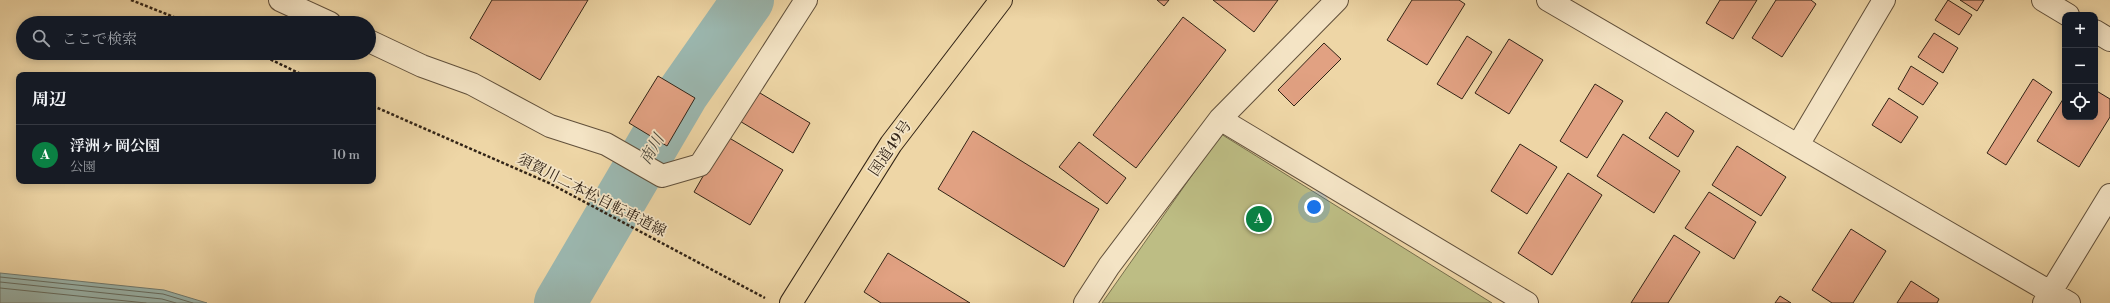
<!DOCTYPE html>
<html lang="ja">
<head>
<meta charset="utf-8">
<style>
	:root { --surface:#171b24; --page:#20242c; --text:#f1f3f6; --muted:#9ea1a6; --line:#363941; --accent:#0b8043 }
	body { margin:0; font-family:"Libre Bodoni","Noto Serif JP",serif; background:var(--page); color:var(--text) }
	.controls { position:absolute; right:12px; top:12px; display:grid; overflow:hidden; border-radius:8px; box-shadow:0 2px 10px #0003 }
	.controls button { width:36px; height:36px; display:grid; place-items:center; padding:0; border:0; border-bottom:1px solid var(--line); background:var(--surface); color:var(--text); font:20px sans-serif }
	.you { position:absolute; left:1314px; top:207px; width:14px; height:14px; margin:-10px; border:3px solid #fff; border-radius:50%; background:#1a73e8; box-shadow:0 0 0 6px #1a73e833 }
	.badge { display:grid; place-items:center; width:26px; height:26px; border-radius:50%; background:var(--accent); color:#fff; font-size:13px; font-weight:700 }
	.pin { position:absolute; translate:-50% -50%; border:2px solid #fff; box-shadow:0 1px 4px #0006 }
	.list { margin:0; padding:0; list-style:none }
	h2 { display:flex; justify-content:space-between; align-items:center; height:52px; margin:0; padding:0 16px; font-size:17px }
	h2 small { font-size:13px; font-weight:400; color:var(--muted) }
	.list li { display:grid; grid-template-columns:26px 1fr auto; gap:12px; align-items:center; box-sizing:border-box; height:60px; padding:0 16px; border-top:1px solid var(--line) }
	.list b { display:block; font-size:15px; white-space:nowrap }
	.list p { margin:0; font-size:13px; white-space:nowrap; color:var(--muted) }
	.list em { font-size:13px; font-style:normal; color:var(--muted) }
	.icon { flex:none; width:22px; height:22px; fill:none; stroke:currentColor; stroke-width:2; stroke-linecap:round; stroke-linejoin:round }
	.map { position:relative; flex:none; width:2110px; height:303px; overflow:hidden }
	.search { position:absolute; background:var(--surface); box-shadow:0 2px 10px #0003; left:16px; top:16px; width:360px; height:44px; display:flex; align-items:center; gap:10px; box-sizing:border-box; padding:0 14px; border-radius:22px; color:var(--muted); font-size:15px }
	.panel { position:absolute; background:var(--surface); box-shadow:0 2px 10px #0003; left:16px; top:72px; width:360px; height:112px; border-radius:8px }
	.map>svg:first-child { display:block }
</style>
</head>
<body>
<div class="map">
<svg width="2110" height="303" viewBox="0 0 2110 303">
	<rect width="100%" height="100%" fill="#eed6a6"/>
	<filter id="stains"><feTurbulence type="fractalNoise" baseFrequency=".005" numOctaves="4"/><feColorMatrix values="0 0 0 0 .2 0 0 0 0 .09 0 0 0 0 .02 0 0 0 .5 -.17"/></filter>
	<radialGradient id="worn" r=".72"><stop offset=".6" stop-color="#630" stop-opacity="0"/><stop offset="1" stop-color="#630" stop-opacity=".3"/></radialGradient>
	<path fill="#bdbd84" stroke="#78704e" d="M1221,134L1492,303H1102Z"/>
	<path fill="#9bb7af" stroke="#717c72" d="M0,273L164,290L207,303H0Z"/>
	<g fill="none" stroke-linecap="round" stroke-linejoin="round">
		<path stroke="#666e63" stroke-width="1" d="M0,277L163,294L193,303
			M0,282L162,299L176,303
			M0,288L146,303"/>
		<path stroke="#9bb7af" stroke-width="52" d="M560,303L683,93L748,0"/>
	</g>
	<path fill="#e1a182" stroke="#322417" d="M492,0H588L540,80L470,38Z
		M1157,0H1169L1164,6Z
		M1213,0H1278L1254,32Z
		M1412,0H1459L1465,4L1427,65L1387,40Z
		M1720,0H1757L1733,39L1706,23Z
		M1776,0H1811L1816,4L1782,57L1752,38Z
		M1948,0L1972,15L1959,35L1935,20Z
		M1960,0H1984L1977,11Z
		M1183,17L1226,50L1136,168L1093,135Z
		M1934,33L1958,48L1943,73L1918,57Z
		M1467,36L1492,52L1462,99L1437,84Z
		M1509,39L1543,60L1509,114L1475,93Z
		M1324,43L1341,59L1294,106L1278,90Z
		M1911,66L1938,83L1923,105L1898,89Z
		M658,76L695,98L667,146L629,123Z
		M2033,79L2052,92L2006,165L1987,153Z
		M1595,84L1623,101L1587,158L1560,141Z
		M755,90L810,123L793,153L738,120Z
		M2095,90L2110,99V117L2079,167L2037,141L2065,96V117H2095Z
		M1889,98L1918,117L1901,143L1872,125Z
		M1666,112L1694,131L1678,157L1649,138Z
		M973,131L1099,209L1064,267L938,189Z
		M1623,134L1680,171L1654,213L1597,176Z
		M726,136L783,170L750,225L694,192Z
		M1079,142L1126,178L1107,204L1059,167Z
		M1520,144L1557,167L1527,214L1491,191Z
		M1737,146L1786,177L1761,216L1712,185Z
		M1568,173L1602,195L1552,275L1518,253Z
		M1709,192L1756,222L1734,259L1685,228Z
		M1851,229L1886,251L1853,303H1832L1812,290Z
		M1674,235L1700,252L1668,303H1631Z
		M888,253L970,303H881L864,292Z
		M1911,281L1939,299L1937,303H1897Z
		M1780,296L1791,303H1775Z"/>
	<g fill="none" stroke-linecap="round" stroke-linejoin="round">
		<g stroke="#61503b" stroke-width="24">
			<path id="minor" d="M280,0L330,23
				M1548,0L2069,303
				M2043,0L2068,15
				M2095,31L2110,40
				M369,41L422,66L472,84L550,126L606,144L662,176L700,165L806,0
				M1220,119L1527,303
				M1798,145L1884,0
				M1085,303L1109,266L1220,119L1337,0
				M2044,303L2110,195"/>
		</g>
		<g stroke="#322417" stroke-width="24">
			<path id="highway" d="M791,303L891,144L1001,0"/>
		</g>
		<path stroke="#322417" stroke-width="2.5" stroke-dasharray="3 2" stroke-linecap="butt" d="M131,0L189,23
			M257,53L303,75
			M373,106L549,183L765,298"/>
		<use href="#minor" stroke="#f4e4c5" stroke-width="22"/>
		<use href="#highway" stroke="#eed6a6" stroke-width="22"/>
	</g>
	<g text-anchor="middle" stroke-width="3.5" stroke-linejoin="round" paint-order="stroke">
		<g font-size="15" fill="#322417" stroke="#f4e4c5">
			<text transform="translate(890 148) rotate(-56)" y="5">国道49号</text>
			<text transform="translate(592 195) rotate(27)" y="5">須賀川二本松自転車道線</text>
		</g>
		<g font-size="16" font-style="italic" fill="#4c493d" stroke="#f4e4c5">
			<text transform="translate(651 149) rotate(-60)" y="6">南川</text>
		</g>
	</g>
	<rect width="100%" height="100%" filter="url(#stains)"/>
	<rect width="100%" height="100%" fill="url(#worn)"/>
</svg>
<div class="controls">
<button>+</button>
<button>−</button>
<button><svg class="icon" aria-label="locate" viewBox="0 0 24 24"><circle cx="12" cy="12" r="6"/><path d="M12 2v4M12 18v4M2 12h4M18 12h4"/></svg></button>
</div>
<div class="you"></div>
<div class="pin badge" style="left:1259px;top:219px">A</div>
<div class="search"><svg class="icon" aria-label="search" viewBox="0 0 24 24"><circle cx="10" cy="10" r="6"/><path d="M15 15l6 6"/></svg>ここで検索</div>
<section class="panel">
<h2>周辺<small></small></h2>
<ul class="list">
<li><span class="badge">A</span><div><b>浮洲ヶ岡公園</b><p>公園</p></div><em>10 m</em></li>
</ul>
</section>
</div>
</body>
</html>
